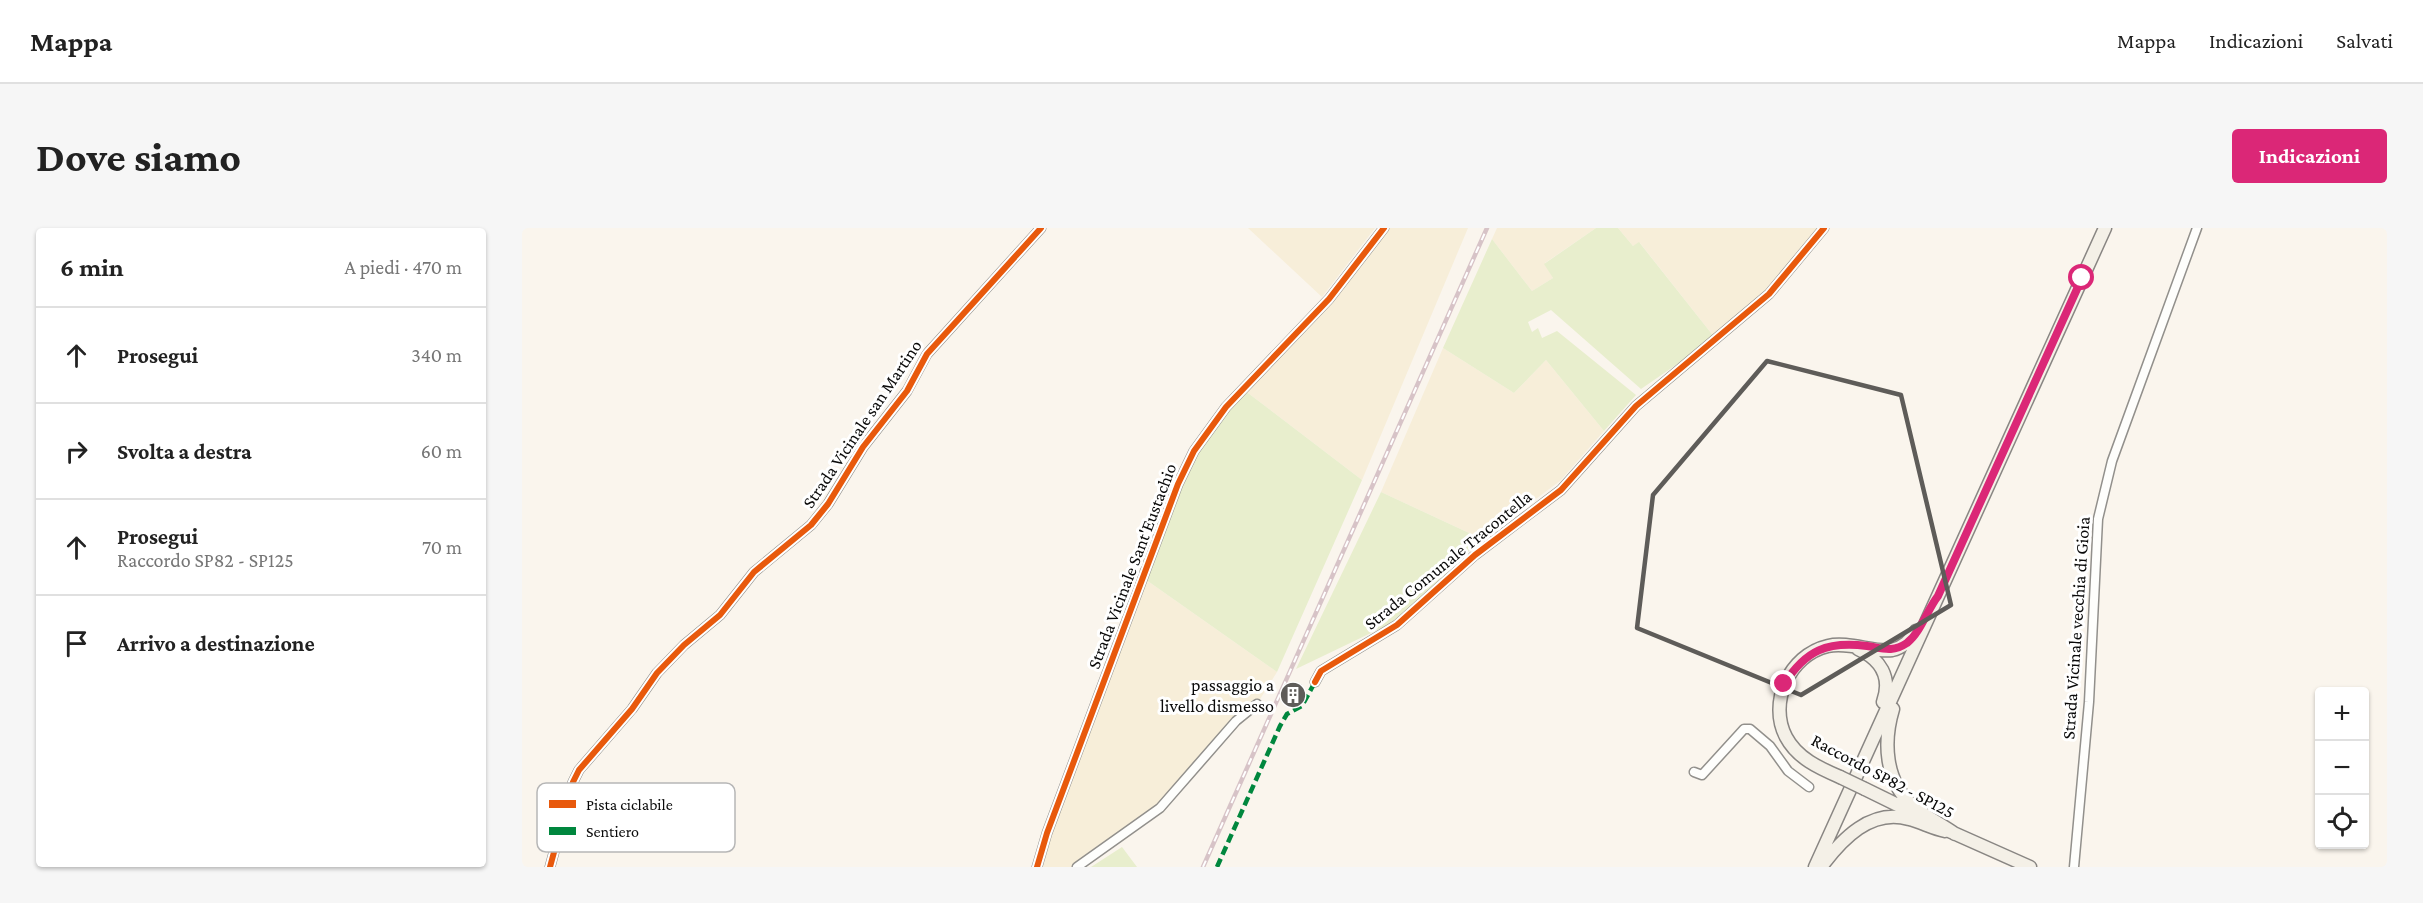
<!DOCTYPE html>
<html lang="it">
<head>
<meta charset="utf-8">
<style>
	:root { --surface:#fff; --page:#f6f6f6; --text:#222; --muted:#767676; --line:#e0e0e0; --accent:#db2777 }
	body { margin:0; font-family:"Crimson Pro",serif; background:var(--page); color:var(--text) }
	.controls { position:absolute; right:18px; bottom:18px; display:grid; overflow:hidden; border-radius:6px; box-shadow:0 2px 4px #0004 }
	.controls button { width:54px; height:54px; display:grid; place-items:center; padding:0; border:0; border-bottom:2px solid var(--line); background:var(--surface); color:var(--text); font:30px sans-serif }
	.stop { position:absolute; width:18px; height:18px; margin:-14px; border:4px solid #db2777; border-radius:50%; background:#fff }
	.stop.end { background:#db2777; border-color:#fff; box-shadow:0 2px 6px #0008 }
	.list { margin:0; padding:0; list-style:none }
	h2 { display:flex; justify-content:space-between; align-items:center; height:78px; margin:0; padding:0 24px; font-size:26px }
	h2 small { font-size:20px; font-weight:400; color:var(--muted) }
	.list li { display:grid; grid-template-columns:39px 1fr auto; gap:18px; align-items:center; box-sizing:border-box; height:96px; padding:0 24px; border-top:2px solid var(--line) }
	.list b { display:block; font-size:22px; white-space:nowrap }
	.list p { margin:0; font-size:20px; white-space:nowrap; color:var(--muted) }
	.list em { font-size:20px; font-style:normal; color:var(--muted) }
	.icon { flex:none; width:33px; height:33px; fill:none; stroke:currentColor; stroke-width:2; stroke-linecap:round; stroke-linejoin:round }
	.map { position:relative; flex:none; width:1865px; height:639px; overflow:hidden; border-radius:6px }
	header { display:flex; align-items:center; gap:36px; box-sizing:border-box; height:84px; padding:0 30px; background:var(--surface); border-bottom:2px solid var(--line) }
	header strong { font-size:28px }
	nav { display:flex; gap:33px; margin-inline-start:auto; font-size:21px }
	.intro { display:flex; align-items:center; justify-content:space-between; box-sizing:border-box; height:144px; padding:0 36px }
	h1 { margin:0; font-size:42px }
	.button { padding:15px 27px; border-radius:6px; background:var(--accent); color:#fff; font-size:21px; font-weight:700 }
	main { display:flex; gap:36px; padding:0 36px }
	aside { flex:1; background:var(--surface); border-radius:6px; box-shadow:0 2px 4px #0004 }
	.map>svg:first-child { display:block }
</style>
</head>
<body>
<header>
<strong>Mappa</strong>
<nav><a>Mappa</a><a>Indicazioni</a><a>Salvati</a></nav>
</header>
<div class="intro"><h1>Dove siamo</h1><a class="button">Indicazioni</a></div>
<main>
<aside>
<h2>6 min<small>A piedi · 470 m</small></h2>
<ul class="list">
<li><svg class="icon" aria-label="ahead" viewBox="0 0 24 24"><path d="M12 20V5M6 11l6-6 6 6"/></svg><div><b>Prosegui</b></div><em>340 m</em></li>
<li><svg class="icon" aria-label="right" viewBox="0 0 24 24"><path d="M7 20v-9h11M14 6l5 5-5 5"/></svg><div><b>Svolta a destra</b></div><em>60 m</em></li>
<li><svg class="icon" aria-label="ahead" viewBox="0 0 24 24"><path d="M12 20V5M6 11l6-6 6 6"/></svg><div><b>Prosegui</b><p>Raccordo SP82 - SP125</p></div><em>70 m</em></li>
<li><svg class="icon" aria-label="arrive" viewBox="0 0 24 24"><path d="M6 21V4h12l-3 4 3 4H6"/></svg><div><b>Arrivo a destinazione</b></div></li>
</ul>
</aside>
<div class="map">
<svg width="1865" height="639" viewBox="0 0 1865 639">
	<rect width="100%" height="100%" fill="#faf5ed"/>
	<path fill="#f7eed9" d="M726,0H853L800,69Z
		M862,0H946L840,252L722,162L767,116Z
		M975,0H1074L1023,35L1031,50L1010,63L970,11Z
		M1096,0H1301L1252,60L1193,110L1118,15L1111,18Z
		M921,120L992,165L1024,132L1082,203L1038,253L960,311L859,264Z
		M620,349L755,444L735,476L638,580L555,639H518L564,500Z"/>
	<path fill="#e8eecd" d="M1074,0H1096L1111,18L1117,14L1193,110L1119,161L1029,82L1006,94L1010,104L1016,100L1020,110L1035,103L1114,167L1082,203L1024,132L992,165L921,120L970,11L1010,63L1031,50L1022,36Z
		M722,162L840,252L755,444L620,349L677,214Z
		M859,264L960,311L874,393L774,441Z
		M600,619L615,639H569Z"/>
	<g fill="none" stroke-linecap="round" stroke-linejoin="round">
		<g stroke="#92908c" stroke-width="11">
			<path id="minor" d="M793,454L799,443L875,397L953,327L1039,262L1114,178L1247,66L1302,0
				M1172,544L1180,547L1222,501H1228L1248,518L1266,543L1287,559
				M28,639L51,554L57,542L110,481L135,445L162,417L198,387L232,344L289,297L306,276L341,219L385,163L405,126L519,0
				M515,639L525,605L656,256L672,223L704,179L807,71L862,0
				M555,639L638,580L714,493L735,476
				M1552,639L1567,474L1576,291L1590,233L1675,0"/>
		</g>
		<g stroke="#898683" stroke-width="15">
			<path id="secondary" d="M1336,421C1358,431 1370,449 1361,474
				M1371,481C1361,514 1363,553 1390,577C1402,588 1419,596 1433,606
				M1318,549C1297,540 1275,530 1264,509C1246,475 1267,427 1306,418C1326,413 1353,425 1370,422C1380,420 1389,412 1394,403
				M1343,561L1396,587
				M1427,603L1508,639
				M1293,639L1583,0
				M1299,639C1320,611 1349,580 1387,591C1399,594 1410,600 1423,603"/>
		</g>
		<use href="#minor" stroke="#fefefc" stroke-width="8"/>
		<use href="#secondary" stroke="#f4f0e7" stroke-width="12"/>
		<g stroke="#d7c3c7" stroke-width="4.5">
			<path id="rail" d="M681,639L965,0"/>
		</g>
		<use href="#rail" stroke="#fff" stroke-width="2" stroke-dasharray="7" stroke-linecap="butt"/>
		<g stroke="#898683" stroke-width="15" stroke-linecap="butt">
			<path id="secondary-bridge" d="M1318,549L1343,561"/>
		</g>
		<use href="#secondary-bridge" stroke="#f4f0e7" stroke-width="12"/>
		<path stroke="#00873e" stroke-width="4.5" stroke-dasharray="9 4.5" stroke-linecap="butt" d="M695,639L758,498L765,486L780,478L793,454"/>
		<g stroke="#fff" stroke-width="10">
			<path id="cycleway" d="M793,454L799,443L875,397L953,327L1039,262L1114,178L1247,66L1302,0
				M28,639L51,554L57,542L110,481L135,445L162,417L198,387L232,344L289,297L306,276L341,219L385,163L405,126L519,0
				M515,639L525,605L656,256L672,223L704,179L807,71L862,0"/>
		</g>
		<use href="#cycleway" stroke="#e8590c" stroke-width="6"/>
	</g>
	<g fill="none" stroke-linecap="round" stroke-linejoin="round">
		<path stroke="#db2777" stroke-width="8" d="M1262,456C1284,422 1305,413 1345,418C1360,420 1370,425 1385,415C1399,404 1405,382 1416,368L1560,50"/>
	</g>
	<path fill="none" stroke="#5e5c59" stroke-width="4.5" stroke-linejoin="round" d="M1245,133L1379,167L1429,377L1279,467L1115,400L1131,267Z"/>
	<defs>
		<g id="building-disc" transform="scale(1.35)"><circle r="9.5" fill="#5e5c59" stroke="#fff"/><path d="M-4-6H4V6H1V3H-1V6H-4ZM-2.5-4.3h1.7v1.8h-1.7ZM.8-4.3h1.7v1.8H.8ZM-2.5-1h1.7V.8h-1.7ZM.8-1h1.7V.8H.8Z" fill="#fff"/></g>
	</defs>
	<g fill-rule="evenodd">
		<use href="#building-disc" x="771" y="467"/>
	</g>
	<g text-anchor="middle" stroke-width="6" stroke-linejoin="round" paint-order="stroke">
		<g font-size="18" fill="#0a0a0a" stroke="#fff">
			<text transform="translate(340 196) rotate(-56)" y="6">Strada Vicinale san Martino</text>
			<text transform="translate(926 332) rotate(-39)" y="6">Strada Comunale Tracontella</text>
			<text transform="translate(610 338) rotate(-69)" y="6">Strada Vicinale Sant'Eustachio</text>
			<text transform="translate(1554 400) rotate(-86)" y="6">Strada Vicinale vecchia di Gioia</text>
			<text transform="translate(1361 548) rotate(28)" y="6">Raccordo SP82 - SP125</text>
		</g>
		<g font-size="18" fill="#0a0a0a" stroke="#fff" text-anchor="end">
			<text x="752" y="463">passaggio a<tspan x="752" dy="21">livello dismesso</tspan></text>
		</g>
	</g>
	<rect x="15" y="555" width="198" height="69" rx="9" fill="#fff" stroke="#b6b6b6" stroke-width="1.5"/>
	<rect x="27" y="572" width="27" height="8" fill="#e8590c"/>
	<rect x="27" y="599" width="27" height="8" fill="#00873e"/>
	<g font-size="16" fill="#0a0a0a">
		<text x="64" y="582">Pista ciclabile</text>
		<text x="64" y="609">Sentiero</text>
	</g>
</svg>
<div class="controls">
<button>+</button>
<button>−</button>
<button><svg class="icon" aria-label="locate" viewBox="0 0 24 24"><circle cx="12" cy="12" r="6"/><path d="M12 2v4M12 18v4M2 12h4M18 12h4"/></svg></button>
</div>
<div class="stop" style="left:1560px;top:50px"></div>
<div class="stop end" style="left:1262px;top:456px"></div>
</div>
</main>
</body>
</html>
